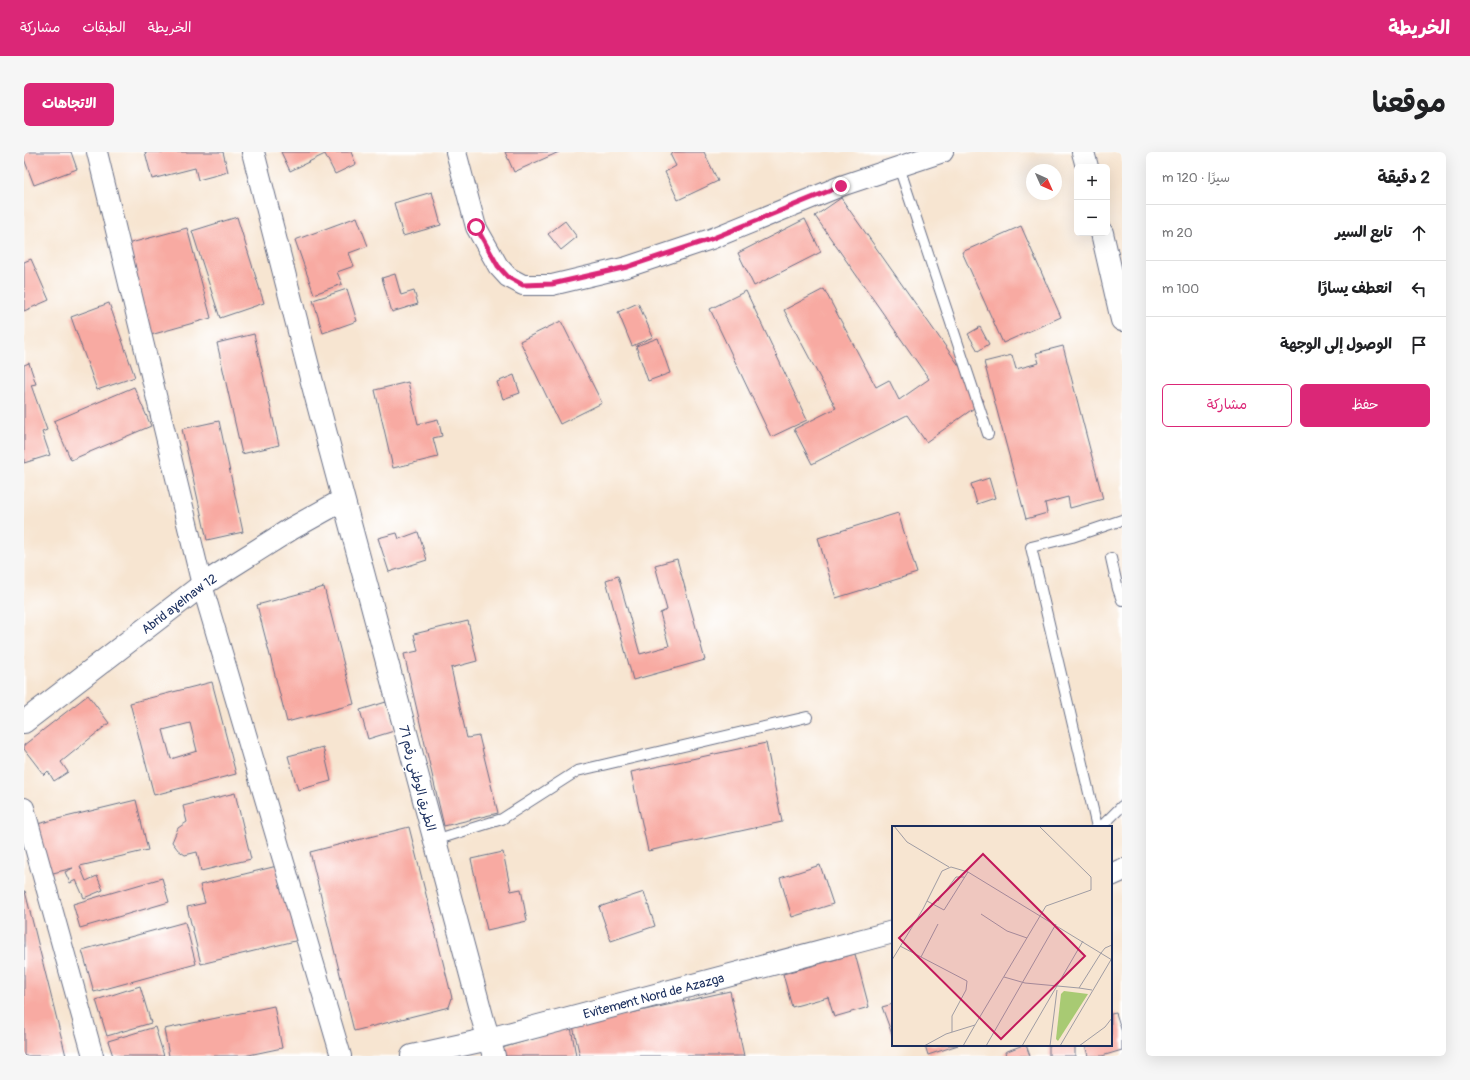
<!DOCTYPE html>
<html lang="ar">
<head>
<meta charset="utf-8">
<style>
	:root { --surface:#fff; --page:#f6f6f6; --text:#202124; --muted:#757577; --line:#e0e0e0; --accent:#db2777 }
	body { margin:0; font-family:Pangolin,"Playpen Sans Arabic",sans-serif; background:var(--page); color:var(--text); direction:rtl }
	.controls { position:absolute; right:12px; top:12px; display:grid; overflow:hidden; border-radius:6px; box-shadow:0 4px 16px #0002 }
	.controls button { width:36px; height:36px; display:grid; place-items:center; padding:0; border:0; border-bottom:1px solid var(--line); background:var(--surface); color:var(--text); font:20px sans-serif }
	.compass { position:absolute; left:1002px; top:12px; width:36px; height:36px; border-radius:50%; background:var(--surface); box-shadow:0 4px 16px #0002; rotate:135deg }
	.stop { position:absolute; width:12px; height:12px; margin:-9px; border:3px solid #db2777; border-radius:50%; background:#fff }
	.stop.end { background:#db2777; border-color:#fff; box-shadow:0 1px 4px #0008 }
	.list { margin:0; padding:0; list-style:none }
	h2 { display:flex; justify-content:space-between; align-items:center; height:52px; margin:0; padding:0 16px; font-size:17px }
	h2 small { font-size:13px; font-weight:400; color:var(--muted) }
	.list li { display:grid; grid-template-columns:26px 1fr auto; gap:12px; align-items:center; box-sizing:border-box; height:56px; padding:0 16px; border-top:1px solid var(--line) }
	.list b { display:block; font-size:15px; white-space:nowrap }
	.list em { font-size:13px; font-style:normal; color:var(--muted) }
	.actions { display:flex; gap:8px; padding:12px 16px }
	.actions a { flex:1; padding:9px 0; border:1px solid var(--accent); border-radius:6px; text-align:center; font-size:14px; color:var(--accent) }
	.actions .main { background:var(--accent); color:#fff }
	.icon { flex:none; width:22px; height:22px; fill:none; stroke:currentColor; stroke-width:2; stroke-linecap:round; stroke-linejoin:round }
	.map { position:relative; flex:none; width:1098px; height:904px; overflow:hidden; direction:ltr; border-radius:6px }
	header { display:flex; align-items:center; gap:24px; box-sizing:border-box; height:56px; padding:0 20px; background:var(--accent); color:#fff }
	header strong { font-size:19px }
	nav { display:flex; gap:22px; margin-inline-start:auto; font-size:14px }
	.intro { display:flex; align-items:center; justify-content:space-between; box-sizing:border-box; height:96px; padding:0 24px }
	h1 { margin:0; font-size:28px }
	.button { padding:10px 18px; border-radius:6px; background:var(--accent); color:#fff; font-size:14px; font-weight:700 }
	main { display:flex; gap:24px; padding:0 24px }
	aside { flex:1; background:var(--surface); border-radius:6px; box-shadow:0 4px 16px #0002 }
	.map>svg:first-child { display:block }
</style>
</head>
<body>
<header>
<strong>الخريطة</strong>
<nav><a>الخريطة</a><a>الطبقات</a><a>مشاركة</a></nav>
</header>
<div class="intro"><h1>موقعنا</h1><a class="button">الاتجاهات</a></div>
<main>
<aside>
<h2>2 دقيقة<small>سيرًا · 120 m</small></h2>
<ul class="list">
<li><svg class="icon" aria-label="ahead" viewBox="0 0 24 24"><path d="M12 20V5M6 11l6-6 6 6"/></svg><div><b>تابع السير</b></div><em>20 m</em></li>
<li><svg class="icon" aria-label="left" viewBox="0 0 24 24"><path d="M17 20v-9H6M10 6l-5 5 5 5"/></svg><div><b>انعطف يسارًا</b></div><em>100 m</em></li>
<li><svg class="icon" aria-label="arrive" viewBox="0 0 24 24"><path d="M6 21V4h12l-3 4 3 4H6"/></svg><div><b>الوصول إلى الوجهة</b></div></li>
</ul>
<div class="actions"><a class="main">حفظ</a><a>مشاركة</a></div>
</aside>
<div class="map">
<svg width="1098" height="904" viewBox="0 0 1098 904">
	<rect width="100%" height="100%" fill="#fff"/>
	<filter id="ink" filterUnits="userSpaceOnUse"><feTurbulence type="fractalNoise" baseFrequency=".025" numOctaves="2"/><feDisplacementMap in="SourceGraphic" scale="8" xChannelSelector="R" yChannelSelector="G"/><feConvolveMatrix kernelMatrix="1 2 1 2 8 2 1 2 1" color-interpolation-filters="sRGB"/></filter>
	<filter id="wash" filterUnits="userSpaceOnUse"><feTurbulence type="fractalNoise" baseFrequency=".012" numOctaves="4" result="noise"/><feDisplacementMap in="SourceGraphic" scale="16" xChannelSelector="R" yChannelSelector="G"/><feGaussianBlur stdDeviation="0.9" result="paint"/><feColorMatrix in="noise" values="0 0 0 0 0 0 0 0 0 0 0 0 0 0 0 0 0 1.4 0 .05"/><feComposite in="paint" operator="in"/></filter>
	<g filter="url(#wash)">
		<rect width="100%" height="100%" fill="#f7e5d1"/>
		<g id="blocks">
			<path fill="#f8aaa2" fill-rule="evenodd" d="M0,0H47L53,17L10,33L0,7Z
				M121,0H199L204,20L174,28L171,16L128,27Z
				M257,0H327L332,12L311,22L301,2L266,19Z
				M481,0H535L490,20Z
				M650,0H680L694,29L654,48L641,20L652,14L646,2Z
				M408,40L417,73L379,84L370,51Z
				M817,46L960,249L902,290L883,263L788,312L770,277L812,256L760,158L800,137L852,235L865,228L875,248L905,227L791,64Z
				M213,65L240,151L196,166L168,79Z
				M333,65L344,94L325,101L330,114L313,120L318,132L290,142L271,88Z
				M781,67L797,100L730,134L714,101Z
				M541,69L553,85L537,98L524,82Z
				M997,74L1037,165L979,191L938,100Z
				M163,76L187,166L123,184L99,93Z
				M7,107L25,148L0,159V110Z
				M371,122L377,143L390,139L394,152L368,160L358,126Z
				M323,137L333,169L299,181L289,148Z
				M722,139L783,268L747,285L686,157Z
				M85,151L111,225L73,238L47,165Z
				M614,151L629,185L608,194L594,160Z
				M537,169L578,251L536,272L496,189Z
				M956,175L965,192L954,199L944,182Z
				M230,182L255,293L218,302L193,191Z
				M634,186L646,221L624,229L612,194Z
				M1039,194L1079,347L1046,356L1044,345L1021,351L1023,361L1002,367L960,210L988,203L992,217L1015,211L1012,201Z
				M5,211L12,232L7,233L23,278L18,280L26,303L0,311V213Z
				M490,223L496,241L479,247L473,230Z
				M384,230L394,272L414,267L418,284L409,286L414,305L369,316L351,238Z
				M110,235L127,274L47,308L30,269Z
				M195,269L219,380L183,388L158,277Z
				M965,326L971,346L953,352L947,332Z
				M874,361L893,421L812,446L794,386Z
				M394,380L403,408L365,420L354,386L373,381L375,387Z
				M653,407L681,508L609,528L582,428L594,424L616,502L645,494L636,461L643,458L631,413Z
				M300,435L330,552L263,570L233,453Z
				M444,469L453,509L427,516L443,586L455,584L474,661L420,674L380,502L394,499L390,482Z
				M188,530L212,622L130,643L106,551ZM166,571L173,599L147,607L139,578Z
				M64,543L85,571L37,610L44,620L30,629L24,619L20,623L0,597V593Z
				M362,550L370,579L344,587L336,558Z
				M742,591L758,670L624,699L607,620Z
				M299,595L307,629L274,638L264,604Z
				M211,641L227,707L177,719L173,700L161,703L154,698L148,690L154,676L163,670L159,654Z
				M112,648L124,698L56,714L62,729L73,724L79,738L60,746L52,728L46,731L41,720L49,716L25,722L13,672Z
				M385,675L428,846L425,855L330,879L286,700Z
				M479,700L487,739L497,737L503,769L463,778L447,707Z
				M257,713L275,788L177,812L163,755L181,751L176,733Z
				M796,713L809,752L768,765L756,726Z
				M138,726L145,750L56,776L49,752Z
				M0,739H1L42,904H0Z
				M620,740L631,774L587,789L575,755Z
				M161,770L172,812L70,840L58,798Z
				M831,802L845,855L810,865L804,845L768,855L759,822Z
				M116,834L127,871L83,884L72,848Z
				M706,839L720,904H556L549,874Z
				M869,852V885L858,855Z
				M250,854L258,896L220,904H145L140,877Z
				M1092,861L1098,880V898L1078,904H1064L1061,893H1087V862Z
				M131,875L140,904H89L84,889Z
				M547,875L552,904H481L478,896Z
				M901,893H934L904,903Z
				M999,893H1002L1006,904H982L981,900Z
				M1025,893H1051V904H1025Z"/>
		</g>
	</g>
	<g filter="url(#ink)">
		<use href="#blocks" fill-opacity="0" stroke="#686f86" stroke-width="1"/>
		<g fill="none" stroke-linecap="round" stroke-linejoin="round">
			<g stroke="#686f86" stroke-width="12">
				<path id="lane" d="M875,15L964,282
					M1087,406L1094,437L1098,448
					M1073,675L1007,395L1048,385L1098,368
					M1077,675L1098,654
					M411,688L478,667L553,619L783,565"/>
			</g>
			<g stroke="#686f86" stroke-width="22">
				<path id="street" d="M73,0L178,433L317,904
					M432,0L452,75L474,114L484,125L499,133H528L603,115L687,87L817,34L919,0
					M0,656L69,904"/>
			</g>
			<g stroke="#686f86" stroke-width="24">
				<g id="primary">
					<path d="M229,0L288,230L459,868L470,904"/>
					<path d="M1059,0L1063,15"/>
					<path d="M1078,81L1098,168"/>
					<path id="s1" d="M0,570L178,433L267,377L319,348"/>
					<path d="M1087,723L1098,718"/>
					<path id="s2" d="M388,904L465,887L869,780"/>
				</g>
			</g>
			<use href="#lane" stroke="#fff" stroke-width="10"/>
			<use href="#street" stroke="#fff" stroke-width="20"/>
			<use href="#primary" stroke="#fff" stroke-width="22"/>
		</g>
	</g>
	<g fill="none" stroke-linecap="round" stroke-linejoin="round" filter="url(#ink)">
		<path stroke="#db2777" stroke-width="5" d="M452,75L474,114L484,125L499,133L528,132L603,115L687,87L817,34"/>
	</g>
	<g text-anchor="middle" stroke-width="3" stroke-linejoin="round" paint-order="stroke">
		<g font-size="13" fill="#1b2f5e" stroke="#fff">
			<text dy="5" stroke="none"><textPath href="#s1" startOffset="195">Abrid aɣelnaw 12</textPath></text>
			<text transform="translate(394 626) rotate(75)" y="5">الطريق الوطني رقم 71</text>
			<text dy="5" stroke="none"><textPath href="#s2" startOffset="249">Evitement Nord de Azazga</textPath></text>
		</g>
	</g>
	<g transform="translate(868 674)">
		<rect width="220" height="220" fill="#f7e5d1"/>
		<path d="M172,165L196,168L166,215L164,213L169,168Z" fill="#a8ca73"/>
		<path fill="none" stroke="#9f9ca3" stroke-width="1" d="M2,0L15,16L57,41M35,75L52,84L76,46M46,75L64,51H72M89,88L115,105L135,112M8,120L75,155L74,164L60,190V206M29,131L46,98M0,134L31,83L50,45L59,41L76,46L220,134M112,151L133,157L187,162L209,127L213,122L220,119M187,162L200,164M32,220L54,208L83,199L154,80L199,64V51L147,0M71,220L83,199M94,220L164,98M130,220L191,115M158,220L165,164M168,220L220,132M187,220L213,201L220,192"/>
		<path fill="#c2185b" fill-opacity="0.15" stroke="#c2185b" stroke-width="2" d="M91,28L193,130L109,213L7,112Z"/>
		<rect width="220" height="220" fill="none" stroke="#1b2f5e" stroke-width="2"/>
	</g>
</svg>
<div class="controls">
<button>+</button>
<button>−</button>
</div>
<svg class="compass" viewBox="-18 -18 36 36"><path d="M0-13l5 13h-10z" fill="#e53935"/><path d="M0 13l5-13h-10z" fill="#757577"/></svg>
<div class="stop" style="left:452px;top:75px"></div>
<div class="stop end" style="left:817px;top:34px"></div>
</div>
</main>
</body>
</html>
